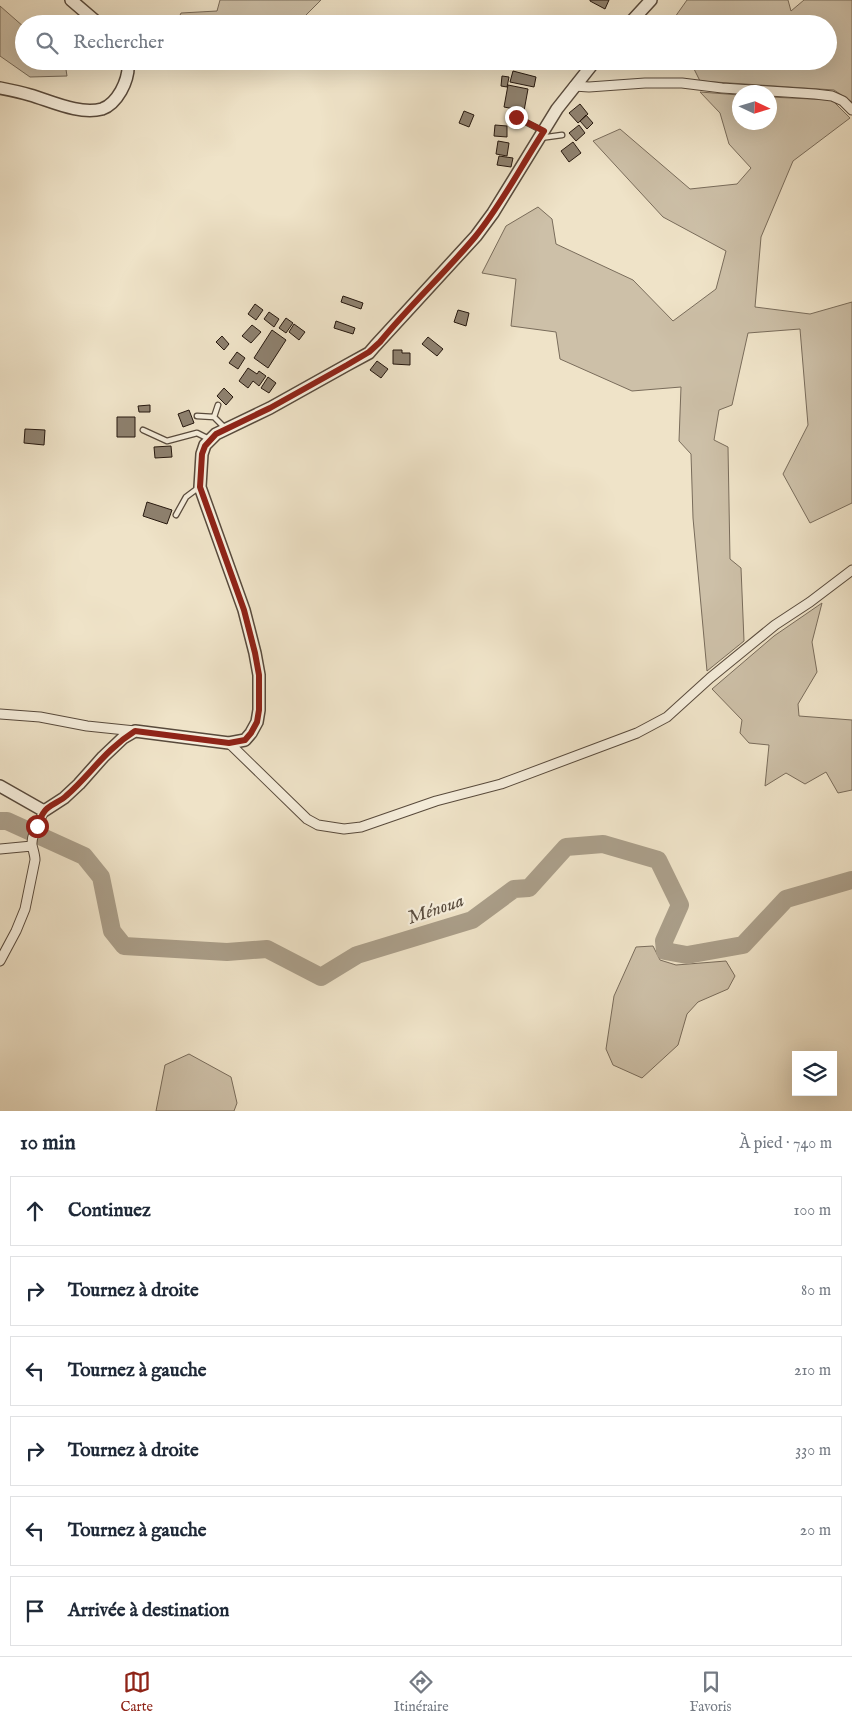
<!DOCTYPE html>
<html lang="fr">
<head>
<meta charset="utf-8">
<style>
	:root { --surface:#fff; --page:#f6f6f7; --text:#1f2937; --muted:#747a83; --line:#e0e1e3; --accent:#8f2418 }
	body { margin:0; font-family:"IM FELL English",serif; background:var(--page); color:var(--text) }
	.controls { position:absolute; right:15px; bottom:15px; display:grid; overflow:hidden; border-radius:0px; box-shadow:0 5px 20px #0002 }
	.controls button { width:45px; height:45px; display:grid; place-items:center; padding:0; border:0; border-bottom:1px solid var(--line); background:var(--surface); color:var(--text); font:25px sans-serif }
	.compass { position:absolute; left:732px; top:85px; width:45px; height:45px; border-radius:50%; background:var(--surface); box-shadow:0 5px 20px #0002; rotate:94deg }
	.stop { position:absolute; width:15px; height:15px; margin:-11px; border:4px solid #8f2418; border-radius:50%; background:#fff }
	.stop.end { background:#8f2418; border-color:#fff; box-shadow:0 1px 5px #0008 }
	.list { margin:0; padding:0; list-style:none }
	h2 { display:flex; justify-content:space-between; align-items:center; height:65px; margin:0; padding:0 20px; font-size:21px }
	h2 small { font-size:16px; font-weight:400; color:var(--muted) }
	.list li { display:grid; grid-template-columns:32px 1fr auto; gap:15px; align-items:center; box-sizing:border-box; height:70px; margin:0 10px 10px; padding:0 10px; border:1px solid var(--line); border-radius:0px }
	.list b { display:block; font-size:19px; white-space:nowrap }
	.list em { font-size:16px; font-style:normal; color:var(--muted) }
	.icon { flex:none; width:28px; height:28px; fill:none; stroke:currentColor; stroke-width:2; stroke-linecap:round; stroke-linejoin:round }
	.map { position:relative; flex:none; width:852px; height:1111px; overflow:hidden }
	.search { position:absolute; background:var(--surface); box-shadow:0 5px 20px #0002; left:15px; right:15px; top:15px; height:55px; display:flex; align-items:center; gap:12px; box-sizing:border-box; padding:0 18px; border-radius:28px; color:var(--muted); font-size:19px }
	.sheet { height:545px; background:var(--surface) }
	nav { display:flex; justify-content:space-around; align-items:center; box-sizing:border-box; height:70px; border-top:1px solid var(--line); background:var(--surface); font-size:14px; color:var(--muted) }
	nav a { display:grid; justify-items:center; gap:2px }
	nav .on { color:var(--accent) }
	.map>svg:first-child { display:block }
</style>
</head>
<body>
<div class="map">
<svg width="852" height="1111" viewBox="0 0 852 1111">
	<rect width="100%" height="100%" fill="#efe3c8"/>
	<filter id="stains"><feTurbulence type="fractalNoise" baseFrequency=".004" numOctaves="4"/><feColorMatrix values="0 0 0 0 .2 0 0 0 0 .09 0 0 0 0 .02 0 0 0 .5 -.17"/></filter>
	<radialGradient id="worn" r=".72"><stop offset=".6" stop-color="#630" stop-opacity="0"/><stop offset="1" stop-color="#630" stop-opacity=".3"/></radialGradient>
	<path fill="#cdc0a8" stroke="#796c5b" d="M220,0H321L297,24H176L181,13L217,11Z
		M687,0H788L791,11L804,0H852V102L834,90L700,81L690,61H828V24H670Z
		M0,6L24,27V61H63L65,63L67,76L30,77L0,56Z
		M700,92L739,95L740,122H770V97L832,100L850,118L793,161L761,237L755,307L810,314L852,302V503L810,523L783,474L808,425L800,329L748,333L732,405L719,410L714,440L728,447L730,559L741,568L744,641L707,671L693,518L691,454L679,441L681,387L632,391L560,359L556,332L511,326L516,279L482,273L506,226L538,207L552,219L556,244L633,280L673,321L716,289L726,251L663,217L593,141L620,129L690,189L737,184L751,168L729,144L720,113Z
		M822,603L812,642L817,672L798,704L799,716L852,720V790L838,793L826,772L805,784L786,773L765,786L769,745L749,743L740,733L742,720L712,689L774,636Z
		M653,946L660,960L676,965L726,961L735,976L728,989L698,1002L687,1014L678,1045L642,1078L613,1065L606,1049L614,996L636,947Z
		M189,1054L231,1077L237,1103L234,1111H156L165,1065Z"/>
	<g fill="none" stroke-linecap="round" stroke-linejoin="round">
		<path stroke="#aa9e89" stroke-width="18" d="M0,821H7L84,856L101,877L112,931L124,946L227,952L267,949L321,977L357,955L472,920L514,889L529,888L566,847L603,844L658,860L680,905L664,941L665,951L687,955L743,945L786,899L852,880"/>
	</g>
	<path fill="#8e816f" stroke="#25170e" d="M590,0H609L605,9L590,1Z
		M513,71L536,77L534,87L510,82Z
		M502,76L509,77L507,87L501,86Z
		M508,85L528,89L524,111L504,107Z
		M580,104L588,114L578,123L569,113Z
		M464,111L474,115L469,127L459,123Z
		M586,115L593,123L587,129L580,121Z
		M495,125L507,126V137L494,136Z
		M579,125L585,133L576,141L569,133Z
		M498,141L509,143L507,156L496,154Z
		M573,142L581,153L569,162L561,151Z
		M499,156L513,158L511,167L497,165Z
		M343,296L363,303L361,309L341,302Z
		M255,304L263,310L256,320L248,314Z
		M458,310L469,313L466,326L454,322Z
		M269,312L279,319L274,327L264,319Z
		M286,318L293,323L286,333L279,328Z
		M336,321L355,328L353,334L334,328Z
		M294,324L305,332L299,340L289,332Z
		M252,325L261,332L251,343L242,336Z
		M272,330L286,340L268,368L254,358Z
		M222,336L229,344L224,350L216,342Z
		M428,337L443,349L437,356L422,344Z
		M393,350H402V353H410V365L393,364Z
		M237,352L245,358L238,369L229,363Z
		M377,361L388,369L381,378L370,370Z
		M248,368L257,374L259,371L266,376L259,386L253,381L248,388L239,381Z
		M268,377L276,383L269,393L261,388Z
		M224,388L233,397L226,405L217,396Z
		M150,405V412H139L138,406Z
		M189,410L194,423L183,427L178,414Z
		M117,417H135V437H117Z
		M25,429L45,430L44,445L24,443Z
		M171,446L172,457L155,458L154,447Z
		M147,502L172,510L167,524L143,516Z"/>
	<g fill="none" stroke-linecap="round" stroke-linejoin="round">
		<g stroke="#584a3c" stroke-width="7">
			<path id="service" d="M516,117L543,131
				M540,138L562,135
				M197,416L214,417L218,405
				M214,417L225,428
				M143,430L167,441L197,433L209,439
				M176,515L186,497L198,488"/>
		</g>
		<g stroke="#584a3c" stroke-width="11">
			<path id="minor" d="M574,86L589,87L645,83H682L722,88L815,94L832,96L843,101L852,110
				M0,714L40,717L87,726L135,731
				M229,743L307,819L318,825L344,829L361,827L436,801L501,784L637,733L667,717L710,678L775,625L810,602L852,570
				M0,849L32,846
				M0,961L16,931L25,909L35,860C35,855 33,850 32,845C31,834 40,821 44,811"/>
		</g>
		<g stroke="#584a3c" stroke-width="14">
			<path id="tertiary" d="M71,0L99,24
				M629,24L651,0
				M0,88C10,90 20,92 30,95C51,101 79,115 102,109C111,106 117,98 121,91C126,82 129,71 128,61
				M0,786L44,811L64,798L79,784L103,757L123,738L135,731L229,743L245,740L251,733L257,722L259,710V675L255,653L244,610L200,487L202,454L205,445L216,434L270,408L347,365L369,353L375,346L476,236L493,213L557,109L595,61"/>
		</g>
		<use href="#service" stroke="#f5eddb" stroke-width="4.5"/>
		<use href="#minor" stroke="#f5eddb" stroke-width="9"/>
		<use href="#tertiary" stroke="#f5eddb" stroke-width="11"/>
	</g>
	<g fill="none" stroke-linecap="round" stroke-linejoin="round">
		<path stroke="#8f2418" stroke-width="6" d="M37,826C39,822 41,816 44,812C48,805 60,802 66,796C91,774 105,750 135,731L229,743L245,740L251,733L257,722L259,710V675L255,653L244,610L200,487L202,454L205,446L216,434L270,408L347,365L369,352L380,342C410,305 445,273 475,237C502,204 521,166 544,131L516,117"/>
	</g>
	<g text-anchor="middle" stroke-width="4.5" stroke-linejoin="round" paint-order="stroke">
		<g font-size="19" font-style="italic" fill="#5a4d3f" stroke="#f5eddb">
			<text transform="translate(435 908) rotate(-19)" y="7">Ménoua</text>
		</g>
	</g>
	<rect width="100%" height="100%" filter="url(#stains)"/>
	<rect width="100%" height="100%" fill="url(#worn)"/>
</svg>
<div class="controls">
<button><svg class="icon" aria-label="layers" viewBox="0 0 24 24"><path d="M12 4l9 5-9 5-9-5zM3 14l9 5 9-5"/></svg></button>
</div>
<svg class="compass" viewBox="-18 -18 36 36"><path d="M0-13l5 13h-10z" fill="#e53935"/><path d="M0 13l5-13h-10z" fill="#747a83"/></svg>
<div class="stop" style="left:37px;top:826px"></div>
<div class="stop end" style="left:516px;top:117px"></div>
<div class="search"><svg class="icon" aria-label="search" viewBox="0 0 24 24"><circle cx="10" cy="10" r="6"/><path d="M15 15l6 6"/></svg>Rechercher</div>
</div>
<section class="sheet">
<h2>10 min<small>À pied · 740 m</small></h2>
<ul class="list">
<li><svg class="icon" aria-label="ahead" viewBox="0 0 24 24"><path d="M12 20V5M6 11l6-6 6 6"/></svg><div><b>Continuez</b></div><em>100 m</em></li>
<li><svg class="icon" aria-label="right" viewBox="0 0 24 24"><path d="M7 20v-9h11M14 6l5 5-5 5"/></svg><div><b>Tournez à droite</b></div><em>80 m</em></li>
<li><svg class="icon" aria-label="left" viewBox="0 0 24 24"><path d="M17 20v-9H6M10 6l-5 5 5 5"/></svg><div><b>Tournez à gauche</b></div><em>210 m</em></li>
<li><svg class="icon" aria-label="right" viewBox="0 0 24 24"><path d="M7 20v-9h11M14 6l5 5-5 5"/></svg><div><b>Tournez à droite</b></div><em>330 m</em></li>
<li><svg class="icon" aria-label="left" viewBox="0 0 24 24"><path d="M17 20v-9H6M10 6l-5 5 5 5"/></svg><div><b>Tournez à gauche</b></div><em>20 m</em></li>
<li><svg class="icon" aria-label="arrive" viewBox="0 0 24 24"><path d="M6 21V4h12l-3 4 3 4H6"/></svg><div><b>Arrivée à destination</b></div></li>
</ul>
</section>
<nav>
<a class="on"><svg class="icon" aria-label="map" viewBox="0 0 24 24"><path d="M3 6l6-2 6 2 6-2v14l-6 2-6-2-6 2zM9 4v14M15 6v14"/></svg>Carte</a>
<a><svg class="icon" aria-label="directions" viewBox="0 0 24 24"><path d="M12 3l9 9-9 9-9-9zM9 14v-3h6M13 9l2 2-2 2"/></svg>Itinéraire</a>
<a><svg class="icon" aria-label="saved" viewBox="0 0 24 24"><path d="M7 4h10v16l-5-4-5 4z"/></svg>Favoris</a>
</nav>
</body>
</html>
